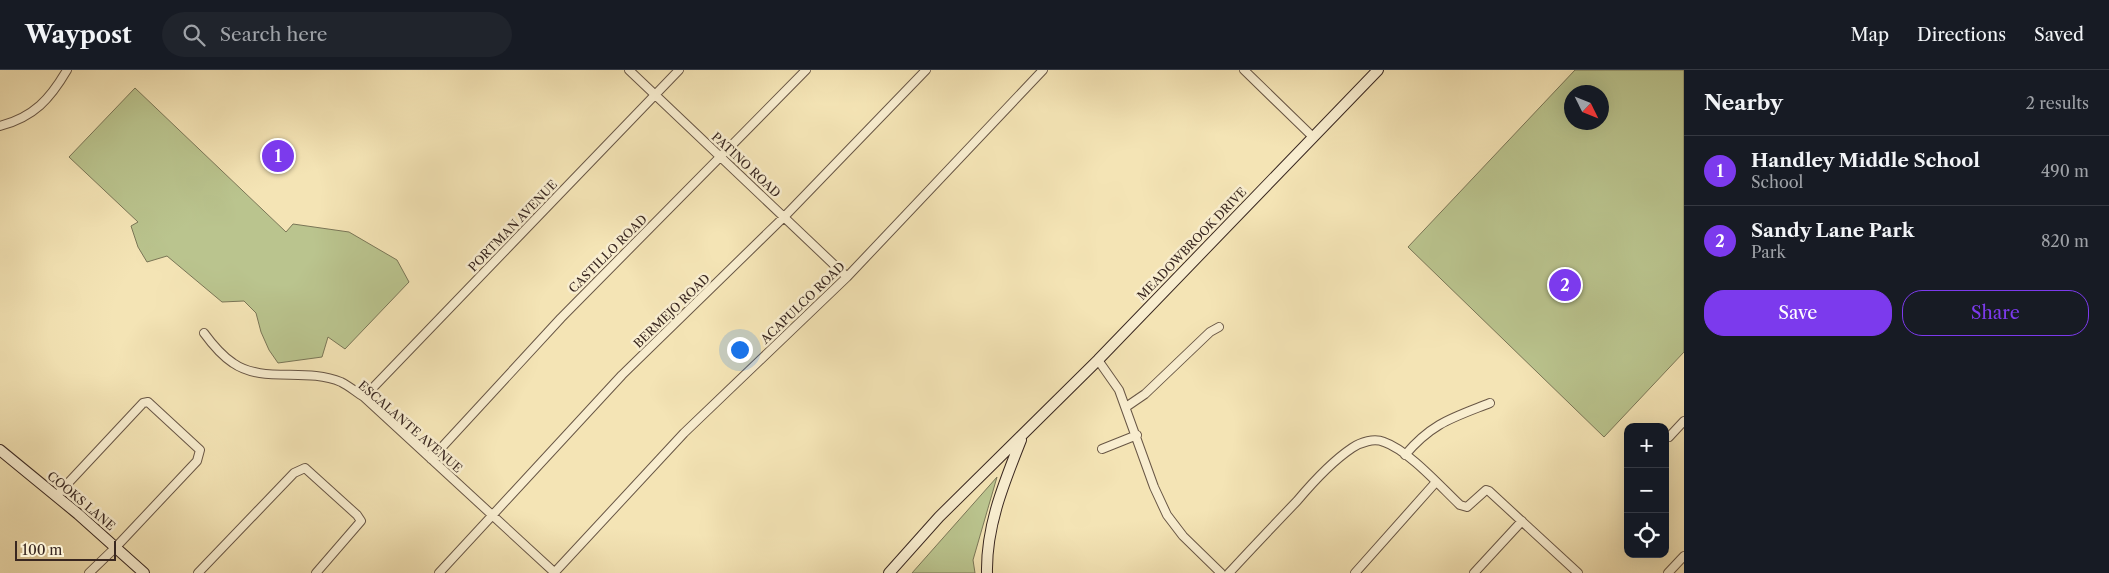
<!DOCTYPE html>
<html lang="en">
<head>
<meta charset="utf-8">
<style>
	:root { --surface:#171b24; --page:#20242c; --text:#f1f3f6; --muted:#9ea1a6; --line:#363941; --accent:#7c3aed }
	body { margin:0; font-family:"Libre Caslon Text",serif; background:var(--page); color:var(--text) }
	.controls { position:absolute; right:15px; bottom:15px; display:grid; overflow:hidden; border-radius:10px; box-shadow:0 5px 20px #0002 }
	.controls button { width:45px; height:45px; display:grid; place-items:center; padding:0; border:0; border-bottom:1px solid var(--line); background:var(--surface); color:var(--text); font:25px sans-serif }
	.compass { position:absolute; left:1564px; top:15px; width:45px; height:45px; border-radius:50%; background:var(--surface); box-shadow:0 5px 20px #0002; rotate:133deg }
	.scale { position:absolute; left:15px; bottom:12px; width:101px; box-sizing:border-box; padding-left:5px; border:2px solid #392720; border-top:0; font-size:14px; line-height:18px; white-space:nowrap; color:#392720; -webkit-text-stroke:4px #f8edcf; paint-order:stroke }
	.you { position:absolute; left:739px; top:279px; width:18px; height:18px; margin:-12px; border:4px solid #fff; border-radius:50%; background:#1a73e8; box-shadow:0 0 0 8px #1a73e833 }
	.badge { display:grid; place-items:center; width:32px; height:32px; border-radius:50%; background:var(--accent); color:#fff; font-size:16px; font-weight:700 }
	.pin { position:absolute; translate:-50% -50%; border:2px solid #fff; box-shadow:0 1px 5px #0006 }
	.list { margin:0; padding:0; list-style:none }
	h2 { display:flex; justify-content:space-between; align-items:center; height:65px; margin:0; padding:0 20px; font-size:21px }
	h2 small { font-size:16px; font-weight:400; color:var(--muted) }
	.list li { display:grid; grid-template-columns:32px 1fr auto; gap:15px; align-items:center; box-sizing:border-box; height:70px; padding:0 20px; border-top:1px solid var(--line) }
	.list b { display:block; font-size:19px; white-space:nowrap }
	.list p { margin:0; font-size:16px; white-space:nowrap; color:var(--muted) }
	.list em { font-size:16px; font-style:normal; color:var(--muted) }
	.actions { display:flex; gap:10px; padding:15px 20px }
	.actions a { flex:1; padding:11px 0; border:1px solid var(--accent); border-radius:20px; text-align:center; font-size:18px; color:var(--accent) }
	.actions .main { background:var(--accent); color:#fff }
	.icon { flex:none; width:28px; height:28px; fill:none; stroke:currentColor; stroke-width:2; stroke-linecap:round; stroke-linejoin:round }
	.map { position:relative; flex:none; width:1684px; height:503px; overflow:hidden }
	header { display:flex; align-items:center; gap:30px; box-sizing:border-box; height:70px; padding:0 25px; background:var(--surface); border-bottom:1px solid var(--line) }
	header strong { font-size:24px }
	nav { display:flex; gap:28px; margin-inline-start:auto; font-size:18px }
	.search { width:350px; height:45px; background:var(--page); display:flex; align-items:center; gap:12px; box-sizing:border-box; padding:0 18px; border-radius:28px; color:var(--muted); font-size:19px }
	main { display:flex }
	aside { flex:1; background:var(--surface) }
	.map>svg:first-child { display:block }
</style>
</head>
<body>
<header>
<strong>Waypost</strong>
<div class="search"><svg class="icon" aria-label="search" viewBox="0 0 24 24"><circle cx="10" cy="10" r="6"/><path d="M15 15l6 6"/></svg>Search here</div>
<nav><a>Map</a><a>Directions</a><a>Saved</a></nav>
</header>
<main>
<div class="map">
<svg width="1684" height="503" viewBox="0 0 1684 503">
	<rect width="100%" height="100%" fill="#f4e4b5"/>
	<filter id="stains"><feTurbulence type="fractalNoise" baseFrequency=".004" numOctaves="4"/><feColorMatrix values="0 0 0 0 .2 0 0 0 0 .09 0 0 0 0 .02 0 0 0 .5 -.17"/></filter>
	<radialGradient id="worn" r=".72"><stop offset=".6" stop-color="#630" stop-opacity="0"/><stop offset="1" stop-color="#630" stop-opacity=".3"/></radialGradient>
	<path fill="#bac48e" stroke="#7a7657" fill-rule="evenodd" d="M1575,0H1684V282L1604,367L1408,177ZM1602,22V52H1572V22Z
		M135,18L286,162L293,154L349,162L397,190L409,212L345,279L328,267L322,287L278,293L269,280L261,262L256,243L244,231L222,232L167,186L147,192L138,177L131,156L138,152L69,87Z
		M997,407L973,490L975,503H912Z"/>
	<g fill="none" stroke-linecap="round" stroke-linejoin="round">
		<g stroke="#685645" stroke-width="10">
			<path id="street" d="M629,0L847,207
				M1244,0L1313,67
				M0,56C34,47 50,29 67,0
				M204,263C212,274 221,285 233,293C263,314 306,297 341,312C349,316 356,322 364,327L555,503
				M1098,290L1119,320L1154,417L1167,445L1183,466L1221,503
				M364,327L679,0
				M1126,337L1145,324L1210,262L1219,257
				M1669,367L1684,351
				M1102,379L1137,365
				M1405,385C1432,353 1452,348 1490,333
				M431,389L561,248L806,0
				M56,426L143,333L148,332L200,380L197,391L116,477L89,503
				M555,502L684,363L847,207L1043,0
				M198,503L294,403L305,398L357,445L361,451L316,503
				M439,503L622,305L784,147L926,0
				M1229,503C1251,479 1274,455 1297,431C1313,412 1331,392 1352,378C1361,372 1374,368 1384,372C1408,380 1441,417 1460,435L1467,437L1486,420L1489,421L1578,503
				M1355,503L1436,412
				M1474,503L1522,451
				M1668,503L1684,486"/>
		</g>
		<g stroke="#392720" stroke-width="12">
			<path id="secondary" d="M0,380L78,444L144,503
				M889,503L939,447L1098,290L1378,0
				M987,503C986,456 1004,413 1021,370"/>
		</g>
		<use href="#street" stroke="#f8edcf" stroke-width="8"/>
		<use href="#secondary" stroke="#f8edcf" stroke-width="10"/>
	</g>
	<g text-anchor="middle" stroke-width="5" stroke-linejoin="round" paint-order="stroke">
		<g font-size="12" fill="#392720" stroke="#f8edcf">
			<text transform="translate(746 95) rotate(43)" y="4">PATINO ROAD</text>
			<text transform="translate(513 156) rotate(-46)" y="4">PORTMAN AVENUE</text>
			<text transform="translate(1192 174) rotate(-46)" y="4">MEADOWBROOK DRIVE</text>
			<text transform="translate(608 184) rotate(-45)" y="4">CASTILLO ROAD</text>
			<text transform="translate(803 233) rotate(-44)" y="4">ACAPULCO ROAD</text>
			<text transform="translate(672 241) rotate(-44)" y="4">BERMEJO ROAD</text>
			<text transform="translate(410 357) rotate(41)" y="4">ESCALANTE AVENUE</text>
			<text transform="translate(81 431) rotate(40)" y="4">COOKS LANE</text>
		</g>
	</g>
	<rect width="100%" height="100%" filter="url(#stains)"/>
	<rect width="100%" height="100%" fill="url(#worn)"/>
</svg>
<div class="controls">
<button>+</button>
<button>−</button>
<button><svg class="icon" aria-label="locate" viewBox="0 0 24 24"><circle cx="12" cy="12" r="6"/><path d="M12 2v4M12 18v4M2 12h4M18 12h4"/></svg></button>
</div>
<svg class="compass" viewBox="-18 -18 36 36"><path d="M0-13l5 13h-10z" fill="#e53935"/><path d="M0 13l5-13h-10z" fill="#9ea1a6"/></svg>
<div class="scale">100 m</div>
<div class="you"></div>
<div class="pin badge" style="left:278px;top:86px">1</div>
<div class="pin badge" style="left:1565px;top:215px">2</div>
</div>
<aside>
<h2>Nearby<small>2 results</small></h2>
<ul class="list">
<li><span class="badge">1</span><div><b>Handley Middle School</b><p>School</p></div><em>490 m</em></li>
<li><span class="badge">2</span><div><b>Sandy Lane Park</b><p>Park</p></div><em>820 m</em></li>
</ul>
<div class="actions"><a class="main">Save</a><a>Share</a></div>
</aside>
</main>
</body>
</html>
